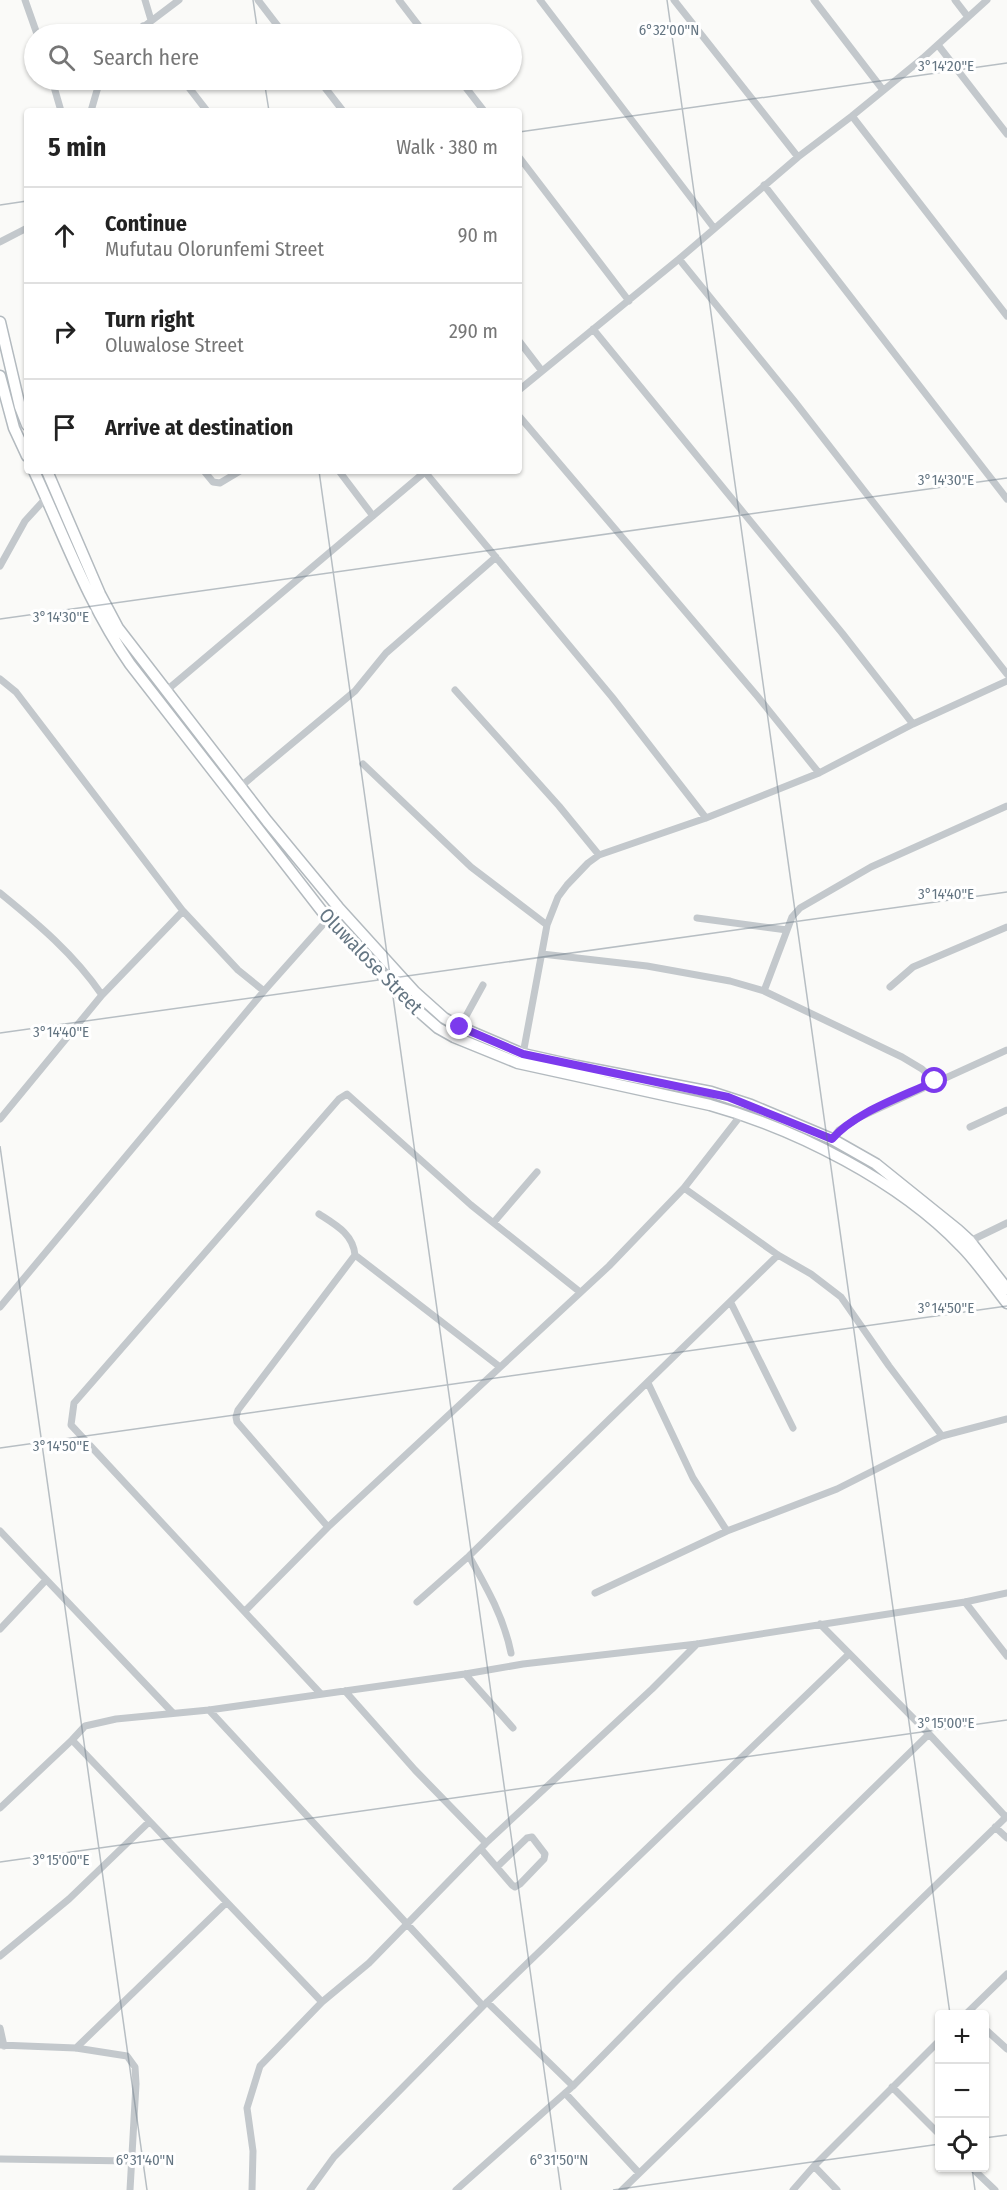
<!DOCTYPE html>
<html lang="en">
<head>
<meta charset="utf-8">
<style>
	:root { --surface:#fff; --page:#f2f2f2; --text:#222; --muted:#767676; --line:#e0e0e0 }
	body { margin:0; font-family:"Fira Sans Condensed",sans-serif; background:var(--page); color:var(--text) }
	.controls { position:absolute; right:18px; bottom:18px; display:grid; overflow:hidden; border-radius:6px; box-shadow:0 2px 4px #0004 }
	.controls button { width:54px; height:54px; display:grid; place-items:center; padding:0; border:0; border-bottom:2px solid var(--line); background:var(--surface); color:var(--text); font:30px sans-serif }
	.stop { position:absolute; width:18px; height:18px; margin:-14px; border:4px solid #7c3aed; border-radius:50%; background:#fff }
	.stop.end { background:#7c3aed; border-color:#fff; box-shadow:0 2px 6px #0008 }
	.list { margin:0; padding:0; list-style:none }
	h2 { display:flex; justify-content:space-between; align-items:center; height:78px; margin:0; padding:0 24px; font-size:26px }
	h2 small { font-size:20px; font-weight:400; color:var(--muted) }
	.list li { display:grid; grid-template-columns:39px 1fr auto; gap:18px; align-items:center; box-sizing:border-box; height:96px; padding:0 24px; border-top:2px solid var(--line) }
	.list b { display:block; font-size:22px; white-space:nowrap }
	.list p { margin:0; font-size:20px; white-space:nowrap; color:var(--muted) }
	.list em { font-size:20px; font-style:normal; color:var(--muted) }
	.icon { flex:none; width:33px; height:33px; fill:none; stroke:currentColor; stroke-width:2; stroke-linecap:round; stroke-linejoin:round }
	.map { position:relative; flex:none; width:1007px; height:2190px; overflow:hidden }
	.search { position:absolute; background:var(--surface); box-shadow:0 2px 4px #0004; left:24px; top:24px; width:498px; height:66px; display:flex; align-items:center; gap:15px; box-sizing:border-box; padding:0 21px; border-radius:33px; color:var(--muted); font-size:22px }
	.panel { position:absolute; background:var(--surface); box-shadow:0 2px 4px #0004; left:24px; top:108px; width:498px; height:366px; border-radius:6px }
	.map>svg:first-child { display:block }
</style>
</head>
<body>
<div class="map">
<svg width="1007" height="2190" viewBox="0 0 1007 2190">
	<rect width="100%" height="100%" fill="#fafaf8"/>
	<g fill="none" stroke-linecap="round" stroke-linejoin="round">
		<g stroke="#b3babf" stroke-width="13">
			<path id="secondary" d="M0,322L20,407L27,425
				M0,376L14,428L27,456
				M34,471C64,536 89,605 130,664L328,919L407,1001L438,1028L454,1037L518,1063L710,1105C796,1129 899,1181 961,1246C978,1263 992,1284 1007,1303
				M47,471L100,594L118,628L267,821L338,907L415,992L444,1018L460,1027L523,1054L577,1066L711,1092L751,1105L832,1139L876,1164L958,1230L970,1241L1007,1289"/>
		</g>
		<path stroke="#c3c8cc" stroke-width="7" d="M25,0L37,34
			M145,0L151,20
			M258,0L284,34
			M399,0L425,34
			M540,0L714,228
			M674,0L798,157
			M814,0L883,90
			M955,0L968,17
			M143,26L150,34
			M134,34L179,0
			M938,45L1007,134
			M52,80L61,111
			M183,80L207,111
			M319,80L343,111
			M460,80L484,111
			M91,111L100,80
			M852,116L1007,316
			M519,157L629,301
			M764,185L1007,499
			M0,242L27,228
			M679,259L795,402L1007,674
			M593,329L842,633L913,724
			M519,341L542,371
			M519,390L679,259L798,157L852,116L923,58L987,0
			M519,416L758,697L819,773
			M204,471L213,482L220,483L240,471
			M339,471L373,516
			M425,472L612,697L706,818
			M0,566L25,521L46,498
			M0,679L16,692L183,911L238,970L264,991
			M167,690L426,471
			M455,690L559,806L599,855
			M363,764L471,867L547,925
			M240,787L355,691L386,653L496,557
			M0,893C38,924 74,954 102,995
			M697,918L787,930
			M542,954L647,966L730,981L764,991L902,1057L922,1069L935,1081
			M890,987L913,967L1007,927
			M764,991L792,917L800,908L871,867L1007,806
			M460,1027L483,985
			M523,1054L547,925L558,897L567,885L588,863L599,855L706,818L819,773L913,724L1007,681
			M0,1119L102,995L183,911
			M970,1127L1007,1110
			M832,1139L839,1130L860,1117L1007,1050
			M684,1188L778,1255L811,1274L841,1297L889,1366L942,1436
			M319,1214C336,1225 353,1234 355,1255L500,1367
			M494,1222L537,1172
			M970,1241L1007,1223
			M731,1303L793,1428
			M0,1307L264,991L328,919
			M648,1383L693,1478L727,1531
			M328,1527L237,1422L236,1417L238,1410L355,1255
			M0,1531L172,1712
			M469,1556C487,1588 504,1618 511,1653
			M595,1593L727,1531L837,1489L942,1436L1007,1419
			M417,1602L469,1556L778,1255
			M965,1602L1007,1656
			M245,1611L328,1527L609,1266L684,1188L741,1115
			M820,1624L929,1734L1006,1817
			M0,1629L46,1580
			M465,1674L513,1728
			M345,1691L415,1770L486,1843
			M320,1693L71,1425L74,1403L339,1099L347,1094L471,1205L580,1292
			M209,1710L483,2006
			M72,1740L322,2002
			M0,1808L72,1740L85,1726L116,1719L209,1710L465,1674L523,1664L697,1644L965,1602L1007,1593
			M995,1827L1007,1838
			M481,1849L512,1885L515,1887L520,1884L544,1859L545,1854L532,1837L527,1838L497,1867
			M0,1956L69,1899L149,1822
			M487,2002L573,2086
			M966,2014L1007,1974
			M0,2028L4,2046
			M984,2028L1007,2049
			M0,2045L76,2048L127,2056L135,2067L136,2084L130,2190
			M76,2048L226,1903
			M892,2087L940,2135
			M565,2093L639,2173
			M0,2159L131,2161
			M814,2166L837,2190
			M972,2168L995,2190
			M252,2190L253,2151L247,2108L260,2066L322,2002L369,1963L486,1843L652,1689L697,1644
			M310,2190L334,2157L483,2006L849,1654
			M456,2190L573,2086L679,1978L929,1734
			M622,2190L1007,1816
			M793,2190L814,2166L940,2040"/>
		<use href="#secondary" stroke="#fff" stroke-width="10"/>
	</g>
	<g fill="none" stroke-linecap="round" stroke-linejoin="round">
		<path stroke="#7c3aed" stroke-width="8" d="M460,1027L523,1054L728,1097L832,1139C855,1112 902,1097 935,1081"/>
	</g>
	<path fill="none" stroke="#657683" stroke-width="1.5" stroke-opacity="0.45" d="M253,0L258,34M667,0L950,2014M264,80L269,111M519,132L1007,63M0,205L27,201M319,471L561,2190M0,619L1007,478M0,1033L1007,892M0,1146L147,2190M0,1448L1007,1306M0,1862L1007,1720M984,2138L1007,2135M972,2168L975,2190M613,2190L940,2144"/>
	<g text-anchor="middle" stroke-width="6" stroke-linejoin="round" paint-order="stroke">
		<g font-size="20" fill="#657683" stroke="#fff">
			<text transform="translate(371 961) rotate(46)" y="7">Oluwalose Street</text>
		</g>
	</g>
	<g font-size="15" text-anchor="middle" fill="#657683" stroke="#fff" stroke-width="6" stroke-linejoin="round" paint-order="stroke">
		<text x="669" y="35">6°32'00"N</text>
		<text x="946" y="71">3°14'20"E</text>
		<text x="946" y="485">3°14'30"E</text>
		<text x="61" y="622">3°14'30"E</text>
		<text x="946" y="899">3°14'40"E</text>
		<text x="61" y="1037">3°14'40"E</text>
		<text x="946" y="1313">3°14'50"E</text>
		<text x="61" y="1451">3°14'50"E</text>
		<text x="946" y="1728">3°15'00"E</text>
		<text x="61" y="1865">3°15'00"E</text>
		<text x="145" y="2165">6°31'40"N</text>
		<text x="559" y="2165">6°31'50"N</text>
	</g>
</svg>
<div class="controls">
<button>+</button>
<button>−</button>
<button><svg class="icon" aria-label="locate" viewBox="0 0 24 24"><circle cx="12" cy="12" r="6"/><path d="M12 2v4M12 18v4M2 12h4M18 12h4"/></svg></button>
</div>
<div class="stop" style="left:935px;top:1081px"></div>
<div class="stop end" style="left:460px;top:1027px"></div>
<div class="search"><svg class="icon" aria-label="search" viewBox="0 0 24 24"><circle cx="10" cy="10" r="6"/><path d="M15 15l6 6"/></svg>Search here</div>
<section class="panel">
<h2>5 min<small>Walk · 380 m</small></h2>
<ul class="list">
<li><svg class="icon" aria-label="ahead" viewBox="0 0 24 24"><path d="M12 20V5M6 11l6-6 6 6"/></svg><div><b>Continue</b><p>Mufutau Olorunfemi Street</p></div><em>90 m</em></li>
<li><svg class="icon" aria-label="right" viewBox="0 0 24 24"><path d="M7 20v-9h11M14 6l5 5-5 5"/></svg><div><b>Turn right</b><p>Oluwalose Street</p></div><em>290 m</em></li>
<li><svg class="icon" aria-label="arrive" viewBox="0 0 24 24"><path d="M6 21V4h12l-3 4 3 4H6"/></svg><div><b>Arrive at destination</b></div></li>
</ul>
</section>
</div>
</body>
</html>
